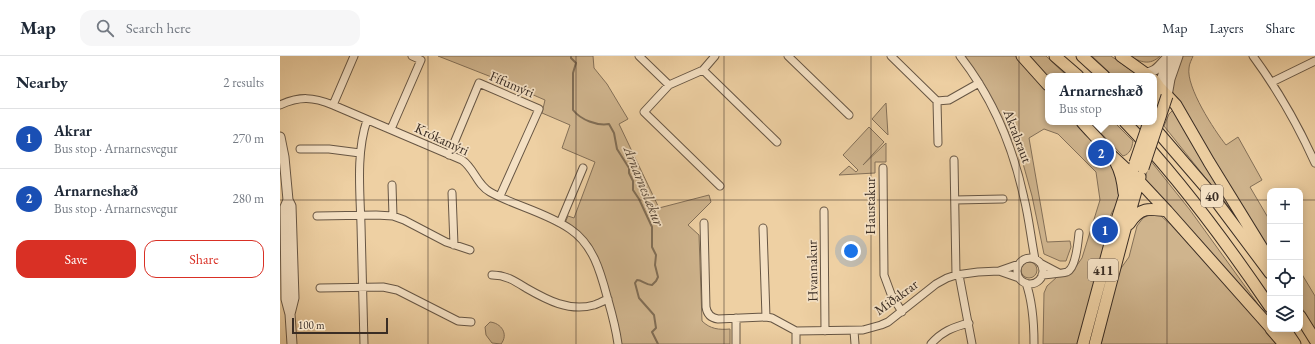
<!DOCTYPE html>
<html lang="en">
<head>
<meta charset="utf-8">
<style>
	:root { --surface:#fff; --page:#f6f6f7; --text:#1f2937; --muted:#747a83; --line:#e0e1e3; --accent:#d93025 }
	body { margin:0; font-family:"EB Garamond",serif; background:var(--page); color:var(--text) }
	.controls { position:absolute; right:12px; bottom:12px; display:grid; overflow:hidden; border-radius:8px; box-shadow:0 2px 10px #0003 }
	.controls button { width:36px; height:36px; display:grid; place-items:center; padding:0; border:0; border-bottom:1px solid var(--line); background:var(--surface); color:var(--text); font:20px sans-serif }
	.scale { position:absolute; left:12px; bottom:10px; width:96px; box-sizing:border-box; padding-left:4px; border:2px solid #3a2d24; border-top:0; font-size:11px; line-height:14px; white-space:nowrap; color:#3a2d24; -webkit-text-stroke:3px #f4e0c3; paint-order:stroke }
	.you { position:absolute; left:571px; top:195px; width:14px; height:14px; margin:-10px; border:3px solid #fff; border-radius:50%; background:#1a73e8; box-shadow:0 0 0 6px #1a73e833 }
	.badge { display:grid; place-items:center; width:26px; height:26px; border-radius:50%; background:var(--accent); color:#fff; font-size:13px; font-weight:700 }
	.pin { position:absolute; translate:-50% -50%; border:2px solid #fff; box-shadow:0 1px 4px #0006 }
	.popup { position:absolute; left:765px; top:17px; width:112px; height:52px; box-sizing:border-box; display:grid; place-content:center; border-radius:8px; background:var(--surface); filter:drop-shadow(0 1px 3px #0005); font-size:13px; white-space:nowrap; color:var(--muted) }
	.popup b { font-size:15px; color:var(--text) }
	.popup::after { content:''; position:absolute; left:50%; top:100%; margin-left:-8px; border:8px solid transparent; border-top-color:var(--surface) }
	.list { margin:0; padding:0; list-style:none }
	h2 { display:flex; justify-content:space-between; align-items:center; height:52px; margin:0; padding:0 16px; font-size:17px }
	h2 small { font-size:13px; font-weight:400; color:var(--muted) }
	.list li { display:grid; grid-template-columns:26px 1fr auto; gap:12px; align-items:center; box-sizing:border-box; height:60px; padding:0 16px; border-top:1px solid var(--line) }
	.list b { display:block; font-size:15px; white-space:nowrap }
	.list p { margin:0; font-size:13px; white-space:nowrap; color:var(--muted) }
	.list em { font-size:13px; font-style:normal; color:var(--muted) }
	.actions { display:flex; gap:8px; padding:12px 16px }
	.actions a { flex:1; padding:9px 0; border:1px solid var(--accent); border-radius:12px; text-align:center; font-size:14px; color:var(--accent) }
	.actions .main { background:var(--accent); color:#fff }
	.icon { flex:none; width:22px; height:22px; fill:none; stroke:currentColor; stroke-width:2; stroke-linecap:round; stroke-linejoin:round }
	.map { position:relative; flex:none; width:1035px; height:288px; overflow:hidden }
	header { display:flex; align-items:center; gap:24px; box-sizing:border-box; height:56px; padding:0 20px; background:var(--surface); border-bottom:1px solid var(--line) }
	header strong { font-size:19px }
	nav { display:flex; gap:22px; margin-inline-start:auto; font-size:14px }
	.search { width:280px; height:36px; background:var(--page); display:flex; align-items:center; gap:10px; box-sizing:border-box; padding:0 14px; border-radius:12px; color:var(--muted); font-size:15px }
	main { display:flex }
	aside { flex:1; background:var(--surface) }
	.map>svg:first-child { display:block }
</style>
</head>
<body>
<header>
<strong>Map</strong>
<div class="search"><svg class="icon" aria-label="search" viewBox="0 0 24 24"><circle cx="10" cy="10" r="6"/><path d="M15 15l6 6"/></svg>Search here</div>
<nav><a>Map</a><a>Layers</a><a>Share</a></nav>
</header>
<main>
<aside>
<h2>Nearby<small>2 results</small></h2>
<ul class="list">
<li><span class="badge" style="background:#1a4fb4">1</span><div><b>Akrar</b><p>Bus stop · Arnarnesvegur</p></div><em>270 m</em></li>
<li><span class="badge" style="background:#1a4fb4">2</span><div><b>Arnarneshæð</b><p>Bus stop · Arnarnesvegur</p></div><em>280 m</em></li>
</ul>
<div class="actions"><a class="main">Save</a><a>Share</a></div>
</aside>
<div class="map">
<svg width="1035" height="288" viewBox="0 0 1035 288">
	<rect width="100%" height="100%" fill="#eed0a3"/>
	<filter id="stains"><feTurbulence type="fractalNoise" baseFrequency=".005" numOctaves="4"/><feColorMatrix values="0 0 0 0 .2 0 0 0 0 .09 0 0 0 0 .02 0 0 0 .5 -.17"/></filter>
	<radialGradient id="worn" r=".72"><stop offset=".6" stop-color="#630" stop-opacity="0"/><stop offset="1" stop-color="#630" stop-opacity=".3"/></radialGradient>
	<path fill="#cfb48d" stroke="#847058" d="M158,0H313L314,12L327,28L348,63L339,68L379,152L429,139L431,146L408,169L419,179L422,265C430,273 439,274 450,273V288H341L340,279L322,212L310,187L285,167L288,160L294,162L315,106L282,92L290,69L262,57L265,44L214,22Z
		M682,0H736L768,33V66H798L828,100L841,132L838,147L832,156L825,174V185L798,288H763L764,237L767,230L777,221L795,212L802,202L820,144L816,116L778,78L764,73L749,82L767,186L790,185L791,191L786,205H780L764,198L752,140L736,82L732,84L705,30Z
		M747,0H766L787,20H768V22Z
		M812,0H831L859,20H833Z
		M850,0H880C870,10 860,6 850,0Z
		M902,0H913C912,3 909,8 909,12C906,31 934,74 946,89L958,81L982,124L970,131L990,165V198L913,72L892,35V30Z
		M606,47L608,79L592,63Z
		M893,54L956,160L884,70L889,58Z
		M810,66H834L853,85C852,92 850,98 843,100Z
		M589,71L604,86L583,109L606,87V106H595V117L559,119L569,110L576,116L578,114L563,99Z
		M870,104L910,154L988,262L865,123Z
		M869,159L881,160L890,168L976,261L996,288H821L839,215L849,201L857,170L863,162Z
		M741 214a8 8 0 1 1 16 0a8 8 0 1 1-16 0Z
		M1020,215L1035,240V274L1020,249Z
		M210,266C221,267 229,278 221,288L212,287L206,279L205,271Z"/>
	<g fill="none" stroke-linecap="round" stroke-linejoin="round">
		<path stroke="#816e56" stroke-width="2" d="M291,0V2L296,7L293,17V54C301,64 317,70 329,68L334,77L337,93L349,112V117L353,125V134L359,143L372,171V191L376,199L375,209L378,221L376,225L372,229C366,229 362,224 357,224L355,227L359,242L374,259L376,272L372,276L378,288"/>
		<g stroke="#675644" stroke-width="9">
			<path id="minor" d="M359,0L389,29
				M435,0L423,14L389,29L364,56L440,130
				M508,0L569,59
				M611,0L657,45L669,44L699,27
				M680,0C712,41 733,91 744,142C749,162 751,183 755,203
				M973,0C998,34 1018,69 1035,107
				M423,14L497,86
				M992,26L1035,5
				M657,45L658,87
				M0,49C20,40 33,41 53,49L182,104C194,112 197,129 210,136C235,150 265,156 290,173C314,189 321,218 328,244C332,258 336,273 338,288
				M53,49L74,0
				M111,73L141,4L132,0
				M20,93H49L80,97
				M169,99L199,27L259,53L220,140
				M674,104L676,219
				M603,112L604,219L611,238L622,256
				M112,129L113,160
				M172,137L174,189
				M675,144L723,143
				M544,155L545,275
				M37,160L96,159L113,160L124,164L166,186L190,194
				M280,167L303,112
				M424,167L426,251C427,258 431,262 438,263L486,261L492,262L516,275L583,274L601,269L608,266L656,228L667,222L676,219L698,216L719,215L739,208
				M483,172L486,261
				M737 215a13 13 0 1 1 26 0a13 13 0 1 1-26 0Z
				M760,207L779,217
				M719,215L739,222
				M212,219C226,219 235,225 246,232C267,244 289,256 314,249C318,248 323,245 328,243
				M679,219L692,288
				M762,219C770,218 780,218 787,216C796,212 798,186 799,177
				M746,227C753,247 754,267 754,288
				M40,232L103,231L117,234L178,265L191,266
				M456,262V288
				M516,275V288
				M574,275L575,288
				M84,288C83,248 82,209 81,169C80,135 76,97 87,64
				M651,288C661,276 673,271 689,267"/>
		</g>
		<g stroke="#675644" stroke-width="11">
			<path id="tertiary" d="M865,17C875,17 879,10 885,4
				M879,31L889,0
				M887,40L890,23L898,0
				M0,81L4,101L8,144L11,150L14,242L10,258
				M8,144L5,151L6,243L10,258L12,288"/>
		</g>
		<g stroke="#3a2d24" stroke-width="13">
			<path id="primary" d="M742,0L768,29
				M775,0L798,20
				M802,0L824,20
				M841,0L869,20
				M874,24L879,31L896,49L929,106L990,205
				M874,50L879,31
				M802,66C813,79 828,92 836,107C841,116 843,127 844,137
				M845,66C899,122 946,186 990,251
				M871,68L927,133L990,217
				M830,98L859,125L887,155L990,271
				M849,168C860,151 869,152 887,155
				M1020,260L1035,284
				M991,273L1004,288
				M1005,273L1015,288
				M803,288L834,173L854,111
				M815,288L844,177L860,121"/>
		</g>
		<use href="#minor" stroke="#f4e0c3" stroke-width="7"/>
		<use href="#tertiary" stroke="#f4e0c3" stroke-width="9"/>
		<use href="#primary" stroke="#eed0a3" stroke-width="11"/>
		<g stroke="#3a2d24" stroke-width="13" stroke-linecap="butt">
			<path id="primary-bridge" d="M855,107L869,66
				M863,112L887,40"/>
		</g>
		<use href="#primary-bridge" stroke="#eed0a3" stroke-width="11"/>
	</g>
	<path fill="none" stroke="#3a2d24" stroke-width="1" stroke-opacity="0.55" d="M148,0V288M296,0V288M444,0V288M591,0V288M739,0V288M887,0V288M0,144H990M1020,144H1035"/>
	<g text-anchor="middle" stroke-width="3.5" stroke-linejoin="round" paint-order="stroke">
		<g fill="#f4e0c3" stroke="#726354" stroke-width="1">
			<rect x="921" y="129" width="22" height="22" rx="3"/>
			<rect x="808" y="203" width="30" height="22" rx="3"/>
		</g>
		<g font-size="13" font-weight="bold" fill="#3a2d24">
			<text x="932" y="145">40</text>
			<text x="823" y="219">411</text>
		</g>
		<g font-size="14" fill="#3a2d24" stroke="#f4e0c3">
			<text transform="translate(232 28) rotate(23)" y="5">Fífumýri</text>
			<text transform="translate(738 80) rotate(69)" y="5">Akrabraut</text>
			<text transform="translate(162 83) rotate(25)" y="5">Krókamýri</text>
			<text transform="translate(590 150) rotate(-90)" y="5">Haustakur</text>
			<text transform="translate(532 215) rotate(-91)" y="5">Hvannakur</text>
			<text transform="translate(616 241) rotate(-36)" y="5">Miðakrar</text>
		</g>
		<g font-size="15" font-style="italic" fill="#584839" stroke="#f4e0c3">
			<text transform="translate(364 130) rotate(68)" y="5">Arnarneslækur</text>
		</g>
	</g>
	<rect width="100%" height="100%" filter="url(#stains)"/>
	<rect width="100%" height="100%" fill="url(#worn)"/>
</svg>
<div class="controls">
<button>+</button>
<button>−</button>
<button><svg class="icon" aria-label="locate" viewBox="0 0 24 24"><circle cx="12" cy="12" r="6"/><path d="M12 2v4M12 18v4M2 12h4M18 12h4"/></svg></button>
<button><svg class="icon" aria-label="layers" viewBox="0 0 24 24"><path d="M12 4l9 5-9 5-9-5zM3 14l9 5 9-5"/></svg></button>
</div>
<div class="scale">100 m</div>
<div class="you"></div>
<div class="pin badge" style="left:825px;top:174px;background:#1a4fb4">1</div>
<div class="pin badge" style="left:821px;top:97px;background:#1a4fb4">2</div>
<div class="popup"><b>Arnarneshæð</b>Bus stop</div>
</div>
</main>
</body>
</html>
